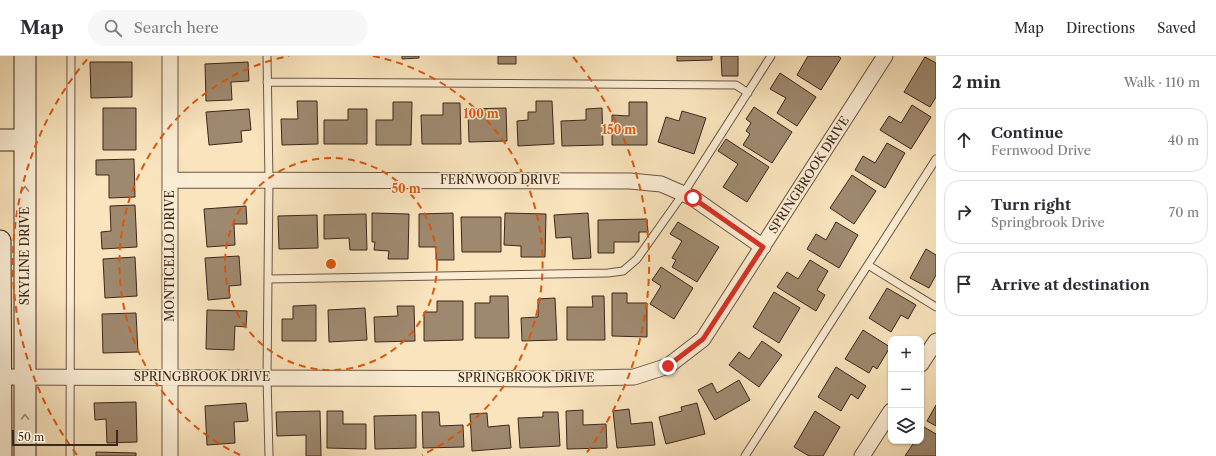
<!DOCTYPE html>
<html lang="en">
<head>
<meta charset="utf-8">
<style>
	:root { --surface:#fff; --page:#f7f7f7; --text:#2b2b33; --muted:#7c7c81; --line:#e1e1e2 }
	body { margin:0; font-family:"Libre Caslon Text",serif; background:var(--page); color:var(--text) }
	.controls { position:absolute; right:12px; bottom:12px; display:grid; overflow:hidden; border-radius:8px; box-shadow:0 1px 3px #0004 }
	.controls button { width:36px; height:36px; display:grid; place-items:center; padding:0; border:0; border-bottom:1px solid var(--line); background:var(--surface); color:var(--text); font:20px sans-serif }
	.scale { position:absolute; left:12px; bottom:10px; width:106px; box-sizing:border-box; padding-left:4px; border:2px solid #3c271b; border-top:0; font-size:11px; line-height:14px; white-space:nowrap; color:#3c271b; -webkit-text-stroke:3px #fbedd4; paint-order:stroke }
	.stop { position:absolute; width:12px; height:12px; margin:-9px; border:3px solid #d93025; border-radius:50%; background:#fff }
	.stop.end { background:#d93025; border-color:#fff; box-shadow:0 1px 4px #0008 }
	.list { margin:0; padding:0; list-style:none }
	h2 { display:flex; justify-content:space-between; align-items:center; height:52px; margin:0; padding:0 16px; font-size:17px }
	h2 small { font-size:13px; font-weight:400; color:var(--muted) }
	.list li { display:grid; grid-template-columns:26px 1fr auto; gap:12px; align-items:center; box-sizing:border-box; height:64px; margin:0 8px 8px; padding:0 8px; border:1px solid var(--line); border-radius:16px }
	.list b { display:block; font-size:15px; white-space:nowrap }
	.list p { margin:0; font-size:13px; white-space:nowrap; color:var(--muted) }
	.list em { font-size:13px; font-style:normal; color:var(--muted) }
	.icon { flex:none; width:22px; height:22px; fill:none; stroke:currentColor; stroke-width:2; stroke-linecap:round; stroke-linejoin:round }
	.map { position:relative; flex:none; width:936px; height:400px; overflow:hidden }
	header { display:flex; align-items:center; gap:24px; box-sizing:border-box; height:56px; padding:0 20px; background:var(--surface); border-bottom:1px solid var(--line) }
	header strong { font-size:19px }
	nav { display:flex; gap:22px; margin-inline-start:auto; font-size:14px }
	.search { width:280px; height:36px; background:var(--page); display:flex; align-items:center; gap:10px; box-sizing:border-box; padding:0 14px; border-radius:22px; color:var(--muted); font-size:15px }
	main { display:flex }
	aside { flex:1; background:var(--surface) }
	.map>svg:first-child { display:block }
</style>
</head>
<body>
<header>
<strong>Map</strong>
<div class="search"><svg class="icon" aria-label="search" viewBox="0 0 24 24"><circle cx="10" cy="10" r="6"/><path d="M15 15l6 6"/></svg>Search here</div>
<nav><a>Map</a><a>Directions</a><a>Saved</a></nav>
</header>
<main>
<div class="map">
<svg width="936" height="400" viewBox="0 0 936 400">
	<rect width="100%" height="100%" fill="#f9e4bd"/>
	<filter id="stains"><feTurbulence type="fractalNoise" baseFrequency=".005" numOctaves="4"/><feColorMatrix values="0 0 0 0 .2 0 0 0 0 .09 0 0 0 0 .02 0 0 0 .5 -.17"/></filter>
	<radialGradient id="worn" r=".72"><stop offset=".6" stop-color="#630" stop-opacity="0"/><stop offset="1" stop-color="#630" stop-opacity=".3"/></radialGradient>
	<path fill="#9e896f" stroke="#3c271b" d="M402,0H419V2L402,3Z
		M498,0H516V8H498Z
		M677,0H712V4L677,5Z
		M721,0H738V20H722Z
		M808,0H838L841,2L821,34L797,19Z
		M925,1L936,7V41L930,51L904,36Z
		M90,6H132V41L91,42Z
		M248,6L249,25L231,26L232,44L206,45L205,8Z
		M780,17L816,41L797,70L777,57L786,42L770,33Z
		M297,45H317L318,88L282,89L281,63H298Z
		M536,45H552L554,88L518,90L517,65L528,64V56H536Z
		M393,46H412L411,89H376V64H393Z
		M629,46H647V89H612V59L629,60Z
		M443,47H460L461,88H422L421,59H443Z
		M912,49L931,61L911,93L880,74L889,60L901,67Z
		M754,51L792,76L772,107L743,89L750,78L746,75L751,67L746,63Z
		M103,52H136V94H103Z
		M506,52L507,85L469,86L468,53Z
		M602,52L603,89L562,90L561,65L586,64V53Z
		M249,53L251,74L241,75L242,86L209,89L206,56Z
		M348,53H367V88H324V64H348Z
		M682,55L706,62L694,98L658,86L666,61L679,65Z
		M726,83L769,111L747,146L723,131L738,108L718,95Z
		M887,87L905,97L885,132L855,114L863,100L875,107Z
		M134,103L135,141L109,142V119H96V104Z
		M852,119L876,135L854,168L830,152Z
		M135,149L137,191L102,193L101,176L111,175L110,150Z
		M246,150L247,168H234L235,189L207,191L204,153Z
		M372,157L409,158L408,203H388L389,195L374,194L375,186H372Z
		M453,157L454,204H436V191H419V158Z
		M505,157L546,158L545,201H521V190L504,189Z
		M588,157L591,202L573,203L571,181L556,182L554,159Z
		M366,158L367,194H350L349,182L324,183V159Z
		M317,159L318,192L279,193L278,160Z
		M461,161H501V196H462Z
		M647,163L648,176H639V186H614V197H598V164Z
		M678,166L719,191L697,226L672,211L676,204L672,202L682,185L670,178Z
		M836,166L858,179L839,212L807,193L816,178L826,184Z
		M926,193L936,199V219L929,232L910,222Z
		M239,200L241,229L229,230L230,242L208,244L205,202Z
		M135,201L137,240L105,242L103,203Z
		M810,204L828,215L817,234L825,239L816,255L777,231L787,216L798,223Z
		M661,211L693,232L674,263L650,248L661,230L652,224Z
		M887,232L916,249L908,263L901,259L891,276L869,262Z
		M774,236L800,252L779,287L753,271Z
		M612,237H627V247H647V281L612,280Z
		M490,240H508L509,282H475V247H490Z
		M592,240H604L605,284H567V251H593Z
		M555,242L557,284L522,285L521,262L538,261V243Z
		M437,245H463V284L424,285V256H437Z
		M316,249V285H282V263H293V250Z
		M397,250H414L415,285L375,286L374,261L398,260Z
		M365,252L367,284L329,286L328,254Z
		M207,254L247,255L246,271L235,270L234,294L206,293Z
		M136,257L138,296L103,297L102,258Z
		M863,274L890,291L877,313L873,310L869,317L845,303Z
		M762,285L782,299L759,331L729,309L739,296L749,303Z
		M836,311L866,330L858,343L851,338L841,355L818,341Z
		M739,324L750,344L715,364L698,334L712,327L717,337Z
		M136,346L137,386L107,387L106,363L95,364L94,347Z
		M246,347L248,365L234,366L235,387L207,389L205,350Z
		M697,347L705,378L666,388L659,361L682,355L681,351Z
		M936,349V370L927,365Z
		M629,353L631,368L652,366L655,389L617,392L613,355Z
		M583,354V369L606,368L607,392L567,393L566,355Z
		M320,355L321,400H306V379L277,380L276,356Z
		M327,355H343V368H366V393L327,392Z
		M815,355L840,371L823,400H809L794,391Z
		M422,356H439L440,370L463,369L464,391L423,392Z
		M543,356H558L560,390L520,392L518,362L543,361Z
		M487,357L488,371L509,369L511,392L472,395L470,358Z
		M416,359V392L375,393L374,360Z
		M924,371L936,378V400H905L915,385H921V375Z
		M96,396L136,397V400H96Z"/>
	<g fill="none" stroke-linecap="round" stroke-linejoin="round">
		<g stroke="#6b5644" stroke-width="9">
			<path id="service" d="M267,0L269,124L267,321L269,400
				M267,26L736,29L748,37
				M868,209L936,251
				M269,223L608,217L623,215L637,203L683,138L771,0
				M70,400L71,0
				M745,400L936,103"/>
		</g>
		<g stroke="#6b5644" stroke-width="17">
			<path id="minor" d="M170,0V400
				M170,124L630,125L661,128L693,142L763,191
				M921,308L936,285
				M1,321L545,323L634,321L668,310L703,283L885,0
				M862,400L891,355"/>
		</g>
		<g stroke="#3c271b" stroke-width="23">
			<path id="secondary" d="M25,0V400
				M0,84H25
				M0,185L1,400"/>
		</g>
		<use href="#service" stroke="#fbedd4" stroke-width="7"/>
		<use href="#minor" stroke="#fbedd4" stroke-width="15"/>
		<use href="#secondary" stroke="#fbedd4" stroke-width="21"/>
	</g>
	<defs><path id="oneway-chevron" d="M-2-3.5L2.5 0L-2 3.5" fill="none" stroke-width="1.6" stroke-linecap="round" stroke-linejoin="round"/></defs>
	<g stroke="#9c8a78">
		<use href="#oneway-chevron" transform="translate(25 133) rotate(-90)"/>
		<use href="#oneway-chevron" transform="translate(25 361) rotate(-90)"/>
	</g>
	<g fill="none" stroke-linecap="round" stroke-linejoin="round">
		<path stroke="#d93025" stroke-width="5" d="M668,310L703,283L763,191L693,142"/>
	</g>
	<g fill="none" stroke="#df560d" stroke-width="2" stroke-dasharray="7 5">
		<circle cx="331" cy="208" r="106"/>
		<path d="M240 399A212 212 0 0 1 289 0M373 0A212 212 0 0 1 422 399"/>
		<path d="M77 399A318 318 0 0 1 89 1M573 1A318 318 0 0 1 585 399"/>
	</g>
	<g text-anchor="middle" stroke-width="3" stroke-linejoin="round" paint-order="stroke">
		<g font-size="12" fill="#3c271b" stroke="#fbedd4">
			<text transform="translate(809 119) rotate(-57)" y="4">SPRINGBROOK DRIVE</text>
			<text x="500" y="128">FERNWOOD DRIVE</text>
			<text transform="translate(25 200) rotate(-90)" y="4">SKYLINE DRIVE</text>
			<text transform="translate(170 200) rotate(-90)" y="4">MONTICELLO DRIVE</text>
			<text x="202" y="325">SPRINGBROOK DRIVE</text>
			<text x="526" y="326">SPRINGBROOK DRIVE</text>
		</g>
	</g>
	<circle cx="331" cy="208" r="6" fill="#df560d" stroke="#fbedd4" stroke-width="2"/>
	<g font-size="12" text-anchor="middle" font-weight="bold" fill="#df560d" stroke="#fbedd4" stroke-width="3" stroke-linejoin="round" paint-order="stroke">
		<text x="481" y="62">100 m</text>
		<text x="619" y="78">150 m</text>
		<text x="406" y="137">50 m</text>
	</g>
	<rect width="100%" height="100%" filter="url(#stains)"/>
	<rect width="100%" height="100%" fill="url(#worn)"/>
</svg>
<div class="controls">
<button>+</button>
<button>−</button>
<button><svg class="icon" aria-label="layers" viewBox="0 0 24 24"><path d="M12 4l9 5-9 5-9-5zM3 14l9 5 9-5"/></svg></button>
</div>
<div class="scale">50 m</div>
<div class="stop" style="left:693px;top:142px"></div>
<div class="stop end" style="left:668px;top:310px"></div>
</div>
<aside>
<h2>2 min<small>Walk · 110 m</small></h2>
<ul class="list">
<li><svg class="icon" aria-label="ahead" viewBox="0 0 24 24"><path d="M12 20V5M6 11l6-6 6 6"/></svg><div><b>Continue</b><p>Fernwood Drive</p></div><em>40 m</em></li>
<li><svg class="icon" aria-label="right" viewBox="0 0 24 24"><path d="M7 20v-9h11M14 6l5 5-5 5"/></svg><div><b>Turn right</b><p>Springbrook Drive</p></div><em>70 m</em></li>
<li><svg class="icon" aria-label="arrive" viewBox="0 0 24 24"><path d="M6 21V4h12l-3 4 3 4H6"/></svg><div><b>Arrive at destination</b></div></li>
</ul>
</aside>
</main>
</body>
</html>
